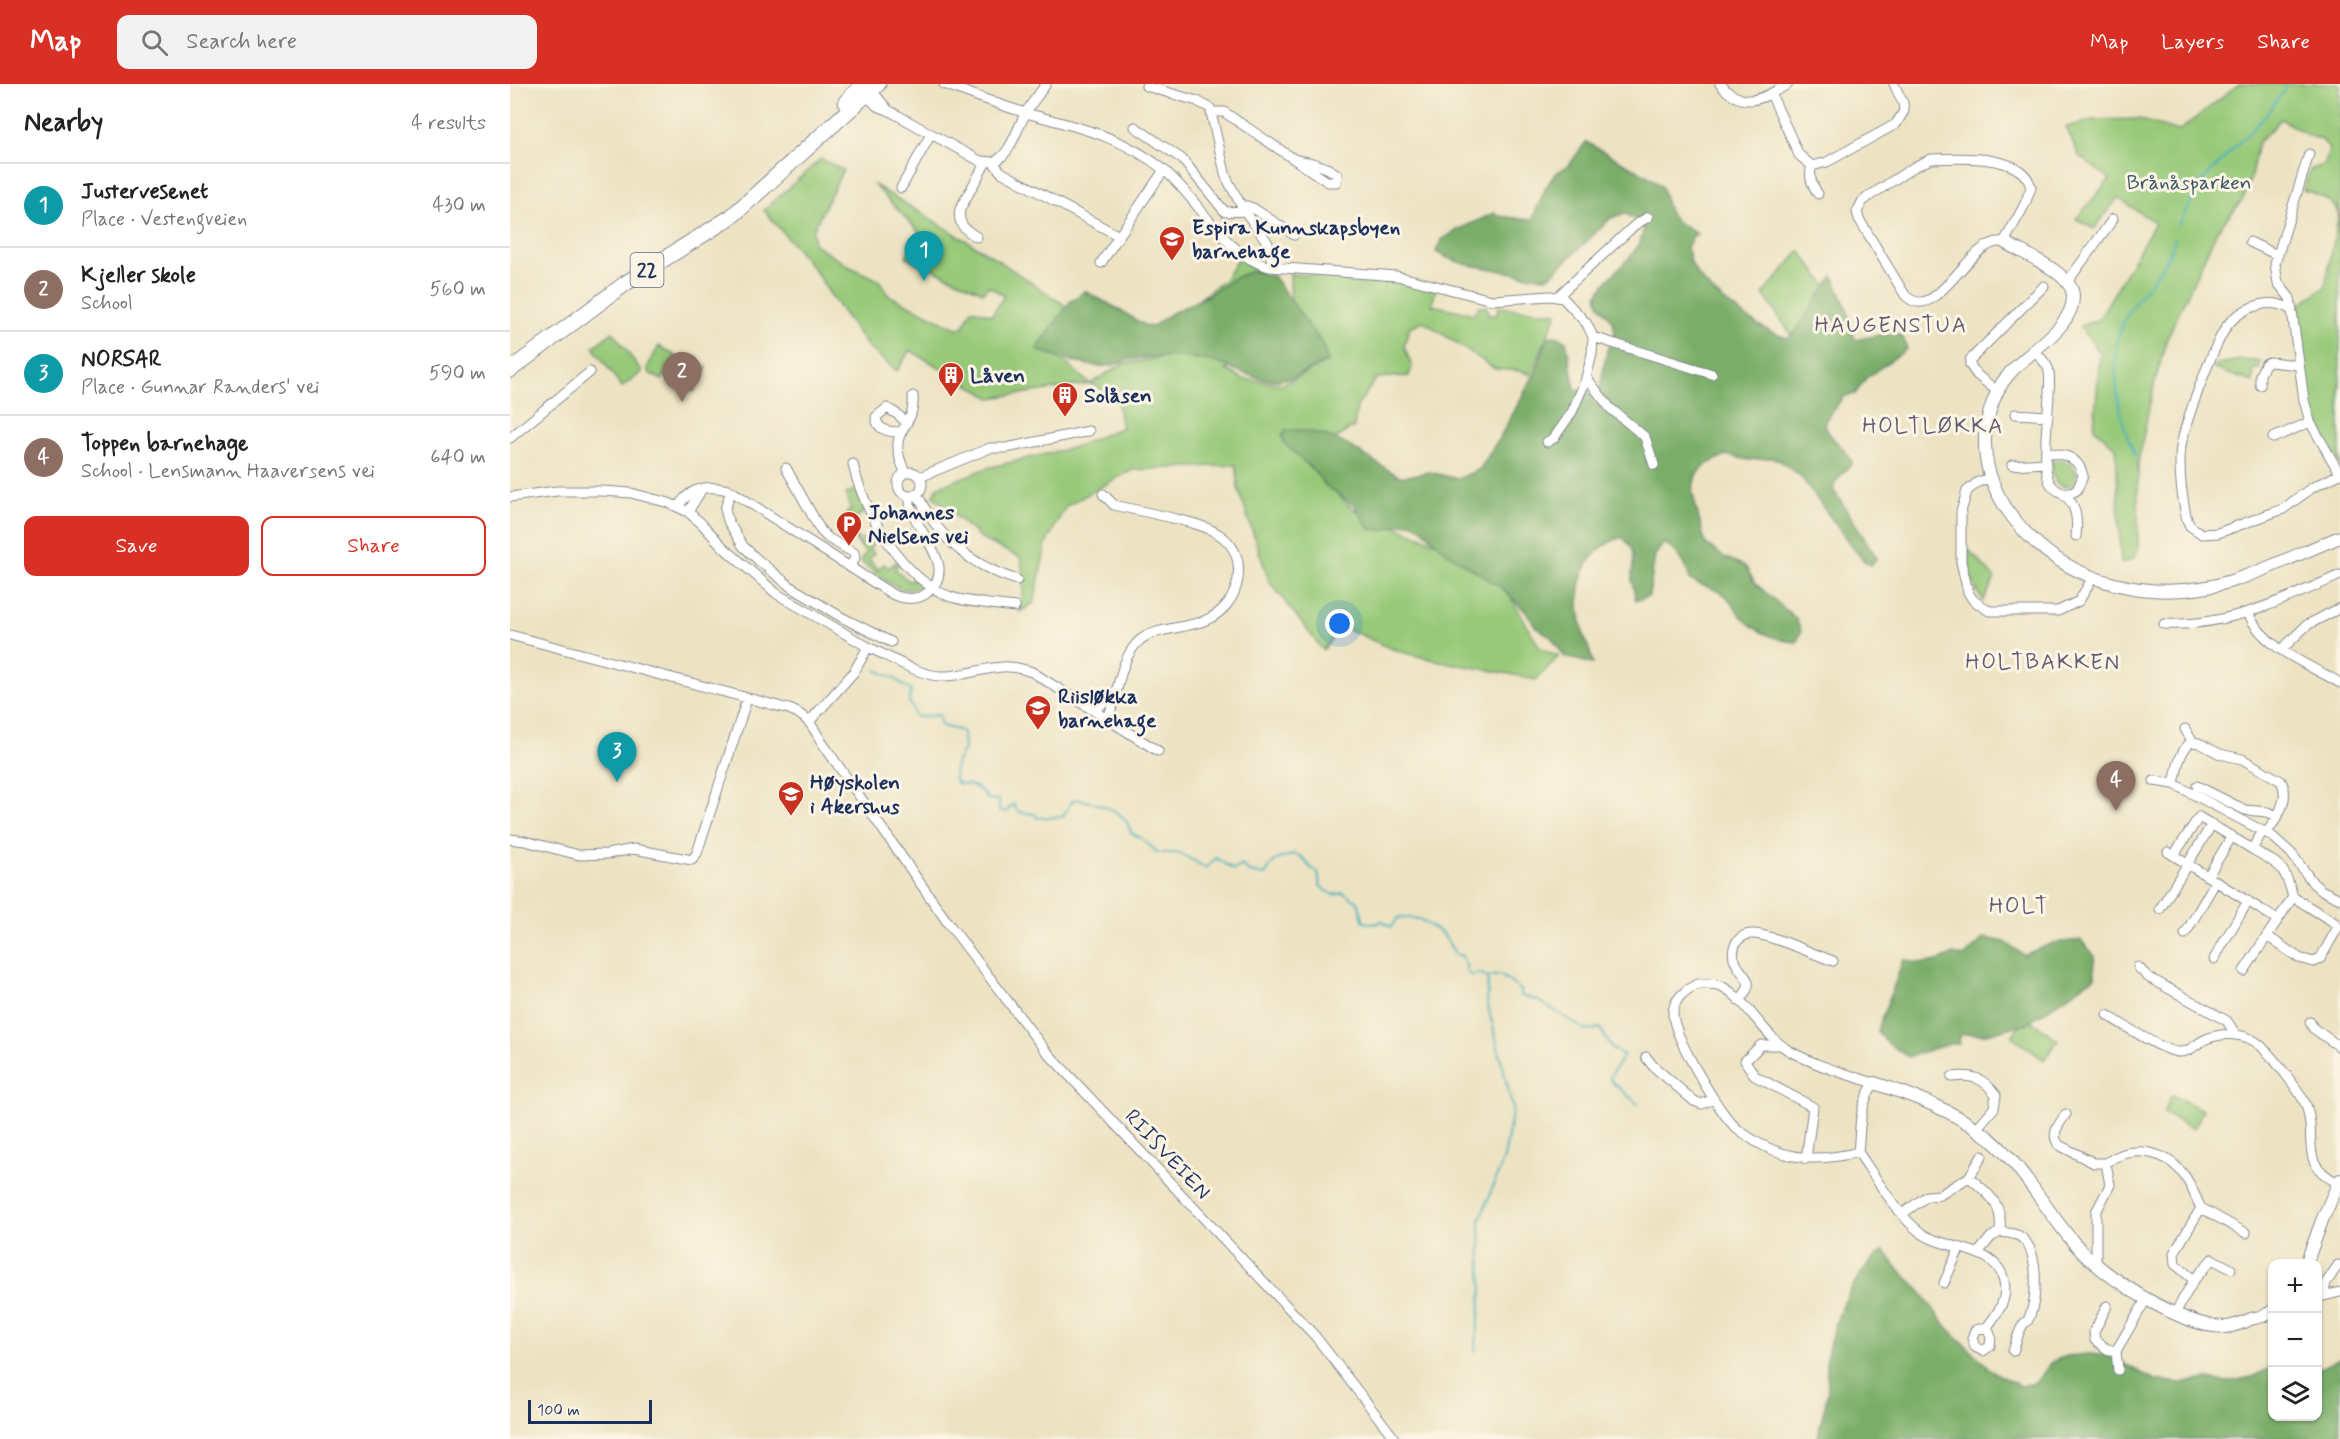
<!DOCTYPE html>
<html lang="en">
<head>
<meta charset="utf-8">
<style>
	:root { --surface:#fff; --page:#f2f2f2; --text:#222; --muted:#767676; --line:#e0e0e0; --accent:#d93025 }
	body { margin:0; font-family:Mynerve,sans-serif; background:var(--page); color:var(--text) }
	.controls { position:absolute; right:18px; bottom:18px; display:grid; overflow:hidden; border-radius:12px; box-shadow:0 2px 4px #0004 }
	.controls button { width:54px; height:54px; display:grid; place-items:center; padding:0; border:0; border-bottom:2px solid var(--line); background:var(--surface); color:var(--text); font:30px sans-serif }
	.scale { position:absolute; left:18px; bottom:15px; width:124px; box-sizing:border-box; padding-left:6px; border:3px solid #1b2f5e; border-top:0; font-size:16px; line-height:21px; white-space:nowrap; color:#1b2f5e; -webkit-text-stroke:4px #fcf5e5; paint-order:stroke }
	.you { position:absolute; left:830px; top:540px; width:21px; height:21px; margin:-15px; border:4px solid #fff; border-radius:50%; background:#1a73e8; box-shadow:0 0 0 9px #1a73e833 }
	.badge { display:grid; place-items:center; width:39px; height:39px; border-radius:50%; background:var(--accent); color:#fff; font-size:20px; font-weight:700 }
	.pin { position:absolute; translate:-50% -50px; filter:drop-shadow(0 2px 3px #0008) }
	.pin::after { content:''; position:absolute; top:32px; width:21px; height:18px; background:inherit; clip-path:polygon(0 0,100% 0,50% 100%) }
	.list { margin:0; padding:0; list-style:none }
	h2 { display:flex; justify-content:space-between; align-items:center; height:78px; margin:0; padding:0 24px; font-size:26px }
	h2 small { font-size:20px; font-weight:400; color:var(--muted) }
	.list li { display:grid; grid-template-columns:39px 1fr auto; gap:18px; align-items:center; box-sizing:border-box; height:84px; padding:0 24px; border-top:2px solid var(--line) }
	.list b { display:block; font-size:22px; white-space:nowrap }
	.list p { margin:0; font-size:20px; white-space:nowrap; color:var(--muted) }
	.list em { font-size:20px; font-style:normal; color:var(--muted) }
	.actions { display:flex; gap:12px; padding:18px 24px }
	.actions a { flex:1; padding:14px 0; border:2px solid var(--accent); border-radius:12px; text-align:center; font-size:21px; color:var(--accent) }
	.actions .main { background:var(--accent); color:#fff }
	.icon { flex:none; width:33px; height:33px; fill:none; stroke:currentColor; stroke-width:2; stroke-linecap:round; stroke-linejoin:round }
	.map { position:relative; flex:none; width:1830px; height:1355px; overflow:hidden }
	header { display:flex; align-items:center; gap:36px; box-sizing:border-box; height:84px; padding:0 30px; background:var(--accent); color:#fff }
	header strong { font-size:28px }
	nav { display:flex; gap:33px; margin-inline-start:auto; font-size:21px }
	.search { width:420px; height:54px; background:var(--page); display:flex; align-items:center; gap:15px; box-sizing:border-box; padding:0 21px; border-radius:12px; color:var(--muted); font-size:22px }
	main { display:flex }
	aside { flex:1; background:var(--surface) }
	.map>svg:first-child { display:block }
</style>
</head>
<body>
<header>
<strong>Map</strong>
<div class="search"><svg class="icon" aria-label="search" viewBox="0 0 24 24"><circle cx="10" cy="10" r="6"/><path d="M15 15l6 6"/></svg>Search here</div>
<nav><a>Map</a><a>Layers</a><a>Share</a></nav>
</header>
<main>
<aside>
<h2>Nearby<small>4 results</small></h2>
<ul class="list">
<li><span class="badge" style="background:#0f9aa8">1</span><div><b>Justervesenet</b><p>Place · Vestengveien</p></div><em>430 m</em></li>
<li><span class="badge" style="background:#8d6e63">2</span><div><b>Kjeller skole</b><p>School</p></div><em>560 m</em></li>
<li><span class="badge" style="background:#0f9aa8">3</span><div><b>NORSAR</b><p>Place · Gunnar Randers' vei</p></div><em>590 m</em></li>
<li><span class="badge" style="background:#8d6e63">4</span><div><b>Toppen barnehage</b><p>School · Lensmann Haaversens vei</p></div><em>640 m</em></li>
</ul>
<div class="actions"><a class="main">Save</a><a>Share</a></div>
</aside>
<div class="map">
<svg width="1830" height="1355" viewBox="0 0 1830 1355">
	<rect width="100%" height="100%" fill="#fcf5e5"/>
	<filter id="ink" filterUnits="userSpaceOnUse"><feTurbulence type="fractalNoise" baseFrequency=".0167" numOctaves="2"/><feDisplacementMap in="SourceGraphic" scale="12" xChannelSelector="R" yChannelSelector="G"/><feConvolveMatrix kernelMatrix="1 2 1 2 8 2 1 2 1" color-interpolation-filters="sRGB"/></filter>
	<filter id="wash" filterUnits="userSpaceOnUse"><feTurbulence type="fractalNoise" baseFrequency=".008" numOctaves="4" result="noise"/><feDisplacementMap in="SourceGraphic" scale="24" xChannelSelector="R" yChannelSelector="G"/><feGaussianBlur stdDeviation="1.35" result="paint"/><feColorMatrix in="noise" values="0 0 0 0 0 0 0 0 0 0 0 0 0 0 0 0 0 1.4 0 .05"/><feComposite in="paint" operator="in"/></filter>
	<g filter="url(#wash)">
		<rect width="100%" height="100%" fill="#ede3c3"/>
		<path fill="#97c978" stroke="#597c6b" stroke-width="1.5" d="M1729,0H1830V381L1801,332L1796,310L1787,222L1815,203L1829,130C1822,114 1809,111 1793,106L1800,86L1815,80L1819,65L1811,55L1799,52L1771,35L1748,59L1740,96L1733,115L1707,147L1657,254L1642,309L1628,378V465L1623,475L1611,479L1606,364L1584,344L1590,269L1570,242L1589,235L1645,139L1608,114L1584,145L1566,135L1600,95L1569,72L1556,43L1583,36L1628,35L1669,47Z
			M311,75L333,86L303,146L304,160L340,183L369,196L378,211L446,244L453,243L462,225L482,231L494,212L479,202L473,208L396,173L409,148L363,100L480,171L562,226L537,268L555,278L580,300L612,280L657,272L659,239L715,195L729,173L740,183L756,191L737,277L716,286L733,295L773,300L816,279L781,225L780,190L882,195L926,205L922,221L964,230L969,222L977,223L978,231H987L988,223L1047,229L1021,291L1011,287L985,285L913,237L900,243L894,262L902,283L899,292L867,294L847,322L844,343L791,375L843,425L942,465L998,508L1030,564L1049,572L1026,596C980,584 932,581 886,566C867,560 851,549 831,543L813,566L759,497L728,404L726,381L622,386L556,422L536,460L524,519L510,528L514,502L511,474L473,456L423,412L428,403L477,384L565,363L612,343L606,312L580,300L481,314L400,266L387,287L358,263L323,215L306,188L254,126Z
			M1290,167L1322,209L1285,256L1253,210Z
			M103,248L132,288L112,303L83,263Z
			M149,262L166,272L152,296L139,289L137,284Z
			M182,275L197,284L183,308L168,300Z
			M1731,276L1750,277L1749,285H1744L1743,298L1704,285L1707,280Z
			M1542,376C1554,376 1563,378 1567,390L1563,400L1555,403L1547,400L1541,387Z
			M347,405L355,427L344,436L347,441L342,445L351,461L354,459L352,455L355,454L358,459L368,455L359,465L364,470L359,475L368,486L374,480L379,484L387,477L389,480L385,485L400,498L405,493L412,501C391,517 366,488 350,477L356,469L335,443L337,428L341,426L336,410Z
			M1459,466L1485,494L1473,517C1462,501 1458,487 1457,467Z
			M1516,933L1548,956L1534,976L1502,952Z
			M1662,1011L1693,1026L1684,1045L1653,1029Z"/>
		<path fill="#79ad68" stroke="#4a6e63" stroke-width="1.5" d="M1076,58L1140,93L1152,103L1159,128L1167,138L1187,150L1184,151L1177,163C1179,169 1180,176 1182,181C1193,206 1252,248 1278,254L1287,246L1323,192L1337,225L1345,256L1376,250L1392,251L1397,265L1356,294L1345,310L1334,312L1315,337C1316,356 1337,362 1342,379L1326,397L1323,405L1367,474L1361,481L1354,477L1340,460L1291,393L1269,376L1261,374L1239,376L1216,371L1197,380L1186,391L1182,407L1195,459L1214,473L1235,482L1245,499L1286,535L1291,547L1287,558C1268,557 1245,548 1232,533C1226,526 1221,517 1215,511C1209,506 1189,501 1180,496C1176,479 1169,469 1154,459L1145,471L1139,512L1126,517C1125,510 1123,504 1122,497C1121,478 1130,469 1112,453C1068,468 1064,508 1073,548C1076,559 1081,568 1083,580L1055,573L1041,553L1026,543L1016,528L992,504L936,468L911,444L902,439L890,440L875,446L860,445L844,421L816,402L802,385L775,360L772,352L775,346C826,344 847,370 889,392H897L919,388L948,395L970,385L990,353L1025,289L1038,253L1046,252L1056,257L1065,305L1082,310L1090,304L1097,266L1105,248L1103,238L1089,220L1087,211L1098,196L1121,172L1130,159L1134,145L1129,138L1115,129L1101,134L1039,193C1022,194 1009,190 993,187C966,182 951,182 926,168L931,156L945,147L984,129L988,132L1022,136L1036,103L1045,90L1059,81Z
			M742,187L763,192L813,261L818,279L814,278C798,286 782,297 764,296C738,296 719,279 694,276C671,272 644,271 621,275C612,277 604,282 595,282C574,284 549,271 528,267L527,265L562,215H566L574,207L603,222L636,242L642,243L658,231L697,212L724,194Z
			M1474,854L1495,858L1514,871L1543,859L1571,856L1584,871L1585,893L1518,939L1476,950H1450L1449,960H1439L1398,973L1376,958L1367,947L1394,875C1408,883 1430,878 1444,870L1454,873Z
			M1374,1166L1385,1181L1411,1208L1435,1241L1482,1287L1510,1302L1525,1299L1543,1277L1557,1272L1580,1270L1599,1272L1645,1296L1671,1299L1698,1295L1718,1298L1742,1293L1762,1283V1332H1808V1285L1830,1274V1355H1308C1310,1338 1316,1322 1318,1305C1319,1296 1315,1287 1316,1278C1322,1240 1342,1189 1374,1166Z"/>
		<g fill="none" stroke-linecap="round" stroke-linejoin="round">
			<path stroke="#41b0bb" stroke-width="2" d="M1669,140L1692,97L1756,31L1778,0
				M1626,372C1608,338 1596,267 1616,233C1632,202 1655,190 1665,154
				M366,586L385,595L401,607L399,617L406,633L428,631L430,633V640C437,646 445,643 453,648L454,665C448,674 443,683 445,696L449,700C460,699 472,704 477,715L489,716V727L496,728L503,720L508,728L525,730L527,734L553,733L562,717L567,715C586,719 617,725 621,749L631,754L648,769H670L696,784L706,774L724,786L732,781L739,788L755,791L764,777L784,770L792,773L801,784L808,788L810,802L823,811L834,809L848,818L854,838L865,840L873,837L881,843L889,833L909,835L933,850L946,871H951L956,882V888L963,892L968,889L978,893L990,891L1011,906V912L1027,916L1077,947L1090,944L1102,964L1114,971L1100,993L1101,997L1128,1020
				M965,1267L972,1208L970,1136L994,1074L1003,1025L977,918L978,893"/>
		</g>
	</g>
	<g filter="url(#ink)">
		<g fill="none" stroke-linecap="round" stroke-linejoin="round">
			<g stroke="#848990" stroke-width="11">
				<path id="minor" d="M434,0C461,10 489,21 516,29C567,43 612,52 654,86C689,115 715,173 760,183L887,192L982,216L1040,212L1053,214L1077,240L1083,253L1082,270L1075,298L1062,328L1044,354L1037,358
					M1210,0C1233,27 1252,15 1278,0
					M636,2L687,17L700,24L716,93L732,123L758,159L763,183
					M360,4L378,26
					M354,9L367,22L378,26L470,77L483,78L491,88L609,152L654,86
					M1261,10L1289,71L1302,82L1317,78L1386,40L1394,27L1393,19L1384,0
					M702,28H714L818,98H826L827,90C816,82 801,78 787,76
					M625,43L672,75L715,128L734,127
					M1421,75C1448,74 1515,69 1521,104L1514,122L1494,158C1458,152 1427,244 1395,211L1349,135L1347,128L1352,118L1358,113L1404,83Z
					M483,78C501,72 507,43 517,27C522,18 530,9 536,0
					M1302,82C1298,93 1302,100 1308,110
					M391,104L421,50
					M732,123L737,122L743,124L784,151
					M467,153C455,146 447,140 450,125L476,78
					M1740,158L1767,171
					M591,179L609,152
					M1558,197L1603,135
					M1047,213L1125,141L1138,133
					M1782,227C1764,212 1735,222 1720,238C1705,255 1675,339 1671,362C1668,386 1672,413 1677,436L1680,442L1692,450L1708,449L1773,425L1803,403L1830,390L1800,338L1794,316L1782,227L1780,214L1768,199L1765,180L1799,70
					M1083,253L1202,290
					M1523,266C1528,271 1535,277 1538,284C1541,292 1539,302 1539,311C1538,333 1533,370 1537,390C1539,404 1553,415 1567,406L1573,392C1569,372 1554,371 1537,368
					M1076,293L1100,324L1135,353L1144,381
					M1750,301V291L1755,280L1759,278L1789,281
					M1487,307L1467,291L1460,281V276L1534,202
					M1505,330L1538,332
					M390,348C378,348 367,346 366,333L377,324L387,330L396,338
					M0,354L80,288
					M1763,354L1800,338
					M343,380C353,427 393,496 441,513C461,519 484,520 505,523
					M1502,381L1535,379
					M276,384L311,447L318,454L344,469L345,474L340,483
					M388 400a12 12 0 1 1 24 0a12 12 0 1 1-24 0Z
					M395,388C374,342 406,348 403,312
					M410,393L480,364H496L579,347
					M1480,394L1468,398L1457,407L1451,428V478L1458,508L1463,516L1479,527H1548L1569,517L1582,495
					M221,407L215,425L218,437L233,462L248,476L281,503L333,534L381,558
					M1552,409C1567,419 1568,436 1566,452
					M407,410C429,455 460,481 507,496
					M593,410L604,421C622,425 640,429 658,433C692,441 734,449 728,495C725,514 713,529 696,536C677,545 641,543 627,559C608,579 609,612 597,635
					M0,413L47,407H93L121,409L159,419L178,428L191,439L213,463L267,510L358,563L344,588L300,637
					M168,423C180,403 199,400 221,407L382,510C392,515 407,517 417,509C453,480 397,444 400,413
					M178,428L192,405
					M1738,529C1754,565 1798,580 1830,599
					M1654,540C1716,543 1774,516 1830,491
					M0,551L279,625C297,632 302,641 311,657L438,839L535,966L805,1252L885,1355
					M358,563C378,572 410,592 431,592C466,593 486,574 522,588L648,667
					M1771,566L1797,541L1830,524
					M584,627L605,609
					M1675,645L1682,657
					M1644,697L1664,700L1762,752L1781,769L1803,799L1811,806L1830,815
					M1664,700C1667,685 1669,667 1682,657L1691,660L1710,670L1732,675L1771,697C1781,714 1767,735 1756,749
					M1687,702L1735,726L1757,728L1768,732
					M1753,747L1742,765C1771,782 1774,780 1783,813L1825,839L1828,843L1810,875L1804,878L1789,874L1757,852L1783,813
					M0,755L15,757L69,771L97,770L124,765L182,776L187,769L237,615
					M1658,768L1768,836
					M1664,771L1689,733L1742,765
					M1698,792L1722,752
					M1650,825L1702,740
					M1675,850L1706,797
					M1704,875L1738,817
					M1628,883L1638,893L1717,937L1726,951
					M1734,887L1757,852
					M1188,900C1195,900 1204,899 1211,902C1235,913 1253,951 1278,966C1304,981 1335,990 1364,999C1348,1024 1351,1040 1348,1068C1314,1077 1282,1077 1250,1060C1243,1056 1234,1050 1227,1045C1209,1028 1164,954 1163,930C1163,915 1176,905 1188,900Z
					M1229,917C1250,893 1230,895 1224,874C1221,861 1230,849 1244,850C1263,851 1303,870 1323,877
					M1597,931C1610,939 1656,969 1670,968C1680,968 1686,960 1694,956C1712,948 1736,948 1751,962C1762,972 1793,1010 1797,1024C1807,1057 1788,1079 1828,1099
					M1800,938L1803,944L1830,963
					M1270,961H1251L1235,977L1245,992L1303,1023L1296,1075
					M1136,973L1143,982L1184,1017L1192,1020L1204,1015
					M1442,993C1462,990 1474,994 1486,1011L1484,1024L1466,1045
					M1556,1030C1549,1040 1540,1050 1549,1061L1584,1079H1596
					M1348,1068C1364,1091 1388,1132 1410,1148C1434,1167 1487,1161 1494,1197C1498,1215 1488,1229 1477,1243L1465,1246L1462,1254L1465,1263L1473,1267L1480,1262L1481,1253L1477,1243
					M1459,1093L1472,1072
					M1691,1124L1736,1149
					M1392,1130L1417,1112L1430,1111L1459,1093C1479,1111 1493,1118 1490,1148L1481,1153L1468,1169
					M1490,1148C1497,1149 1507,1149 1512,1154C1530,1169 1527,1215 1519,1234C1515,1242 1518,1234 1513,1241C1508,1248 1506,1259 1503,1267
					M1586,1179V1128L1600,1101L1596,1079C1620,1061 1654,1065 1673,1090C1681,1099 1685,1113 1691,1124L1664,1169L1665,1180L1684,1196L1665,1229
					M1684,1196L1702,1175L1721,1185
					M1434,1199L1449,1165
					M1813,1212L1816,1199L1828,1181
					M1810,1213L1830,1208
					M1597,1222L1584,1248L1585,1256L1597,1265L1606,1267L1608,1286
					M1606,1267L1637,1214"/>
			</g>
			<g stroke="#848990" stroke-width="14">
				<path id="tertiary" d="M1494,158C1512,169 1561,188 1563,211C1565,243 1518,267 1499,290C1489,301 1483,315 1479,330C1468,368 1480,405 1504,435C1556,502 1646,521 1725,496C1761,484 1795,467 1830,453
					M1364,999C1405,1012 1445,1027 1479,1054C1515,1084 1535,1126 1565,1160C1593,1193 1672,1243 1715,1243C1723,1243 1733,1238 1741,1235C1749,1233 1757,1232 1762,1227
					M1796,1180L1813,1134L1830,1096"/>
			</g>
			<g stroke="#848990" stroke-width="17">
				<path id="trunk" d="M336,18L353,0
					M0,286L116,199L221,133L368,0"/>
			</g>
			<use href="#minor" stroke="#fff" stroke-width="9"/>
			<use href="#tertiary" stroke="#fff" stroke-width="12"/>
			<use href="#trunk" stroke="#fff" stroke-width="15"/>
		</g>
	</g>
	<defs>
		<g id="school-pin" transform="scale(1.35)"><path d="M0 17L-7.5 6A9.5 9.5 0 1 1 7.5 6Z" fill="#c8321e" stroke="#fcf5e5"/><path d="M0-5L7-2L0 1L-7-2ZM-4 1L0 2.5L4 1V4Q0 6-4 4Z" fill="#fff"/></g>
		<g id="building-pin" transform="scale(1.35)"><path d="M0 17L-7.5 6A9.5 9.5 0 1 1 7.5 6Z" fill="#c8321e" stroke="#fcf5e5"/><path d="M-4-6H4V6H1V3H-1V6H-4ZM-2.5-4.3h1.7v1.8h-1.7ZM.8-4.3h1.7v1.8H.8ZM-2.5-1h1.7V.8h-1.7ZM.8-1h1.7V.8H.8Z" fill="#fff"/></g>
		<g id="parking-pin" transform="scale(1.35)"><path d="M0 17L-7.5 6A9.5 9.5 0 1 1 7.5 6Z" fill="#c8321e" stroke="#fcf5e5"/><path d="M-3.5-5.5H1a3.5 3.5 0 0 1 0 7H-1V5.5H-3.5ZM-1-3.4V-.6H.8a1.4 1.4 0 0 0 0-2.8Z" fill="#fff"/></g>
		<g id="university-pin" transform="scale(1.35)"><path d="M0 17L-7.5 6A9.5 9.5 0 1 1 7.5 6Z" fill="#c8321e" stroke="#fcf5e5"/><path d="M0-5L7-2L0 1L-7-2ZM-4 1L0 2.5L4 1V4Q0 6-4 4Z" fill="#fff"/></g>
	</defs>
	<g fill-rule="evenodd">
		<use href="#school-pin" x="662" y="155"/>
		<use href="#building-pin" x="441" y="291"/>
		<use href="#building-pin" x="555" y="311"/>
		<use href="#parking-pin" x="339" y="440"/>
		<use href="#school-pin" x="528" y="624"/>
		<use href="#university-pin" x="281" y="710"/>
	</g>
	<g text-anchor="middle" stroke-width="6" stroke-linejoin="round" paint-order="stroke">
		<rect fill="#fcf5e5" stroke="#5e6a86" stroke-width="1.5" x="120.5" y="169" width="33" height="34" rx="4.5"/>
		<g font-size="20" font-weight="bold" fill="#1b2f5e">
			<text x="137" y="193">22</text>
		</g>
		<g font-size="21" fill="#3a5664" stroke="#fcf5e5">
			<text x="1679" y="105">Brånåsparken</text>
		</g>
		<g font-size="21" font-weight="bold" fill="#1b2f5e" stroke="#fcf5e5" text-anchor="start">
			<text x="682" y="150">Espira Kunnskapsbyen<tspan x="682" dy="24">barnehage</tspan></text>
			<text x="460" y="298">Låven</text>
			<text x="574" y="318">Solåsen</text>
			<text x="358" y="435">Johannes<tspan x="358" dy="24">Nielsens vei</tspan></text>
			<text x="548" y="619">Riisløkka<tspan x="548" dy="24">barnehage</tspan></text>
			<text x="300" y="705">Høyskolen<tspan x="300" dy="24">i Akershus</tspan></text>
		</g>
		<g font-size="21" fill="#1b2f5e" stroke="#fcf5e5">
			<text transform="translate(658 1070) rotate(47)" y="7">RIISVEIEN</text>
		</g>
		<g font-size="22" letter-spacing="1.5" fill="#645c73" stroke="#fcf5e5">
			<text x="1381" y="248">HAUGENSTUA</text>
			<text x="1423" y="349">HOLTLØKKA</text>
			<text x="1533" y="585">HOLTBAKKEN</text>
			<text x="1509" y="829">HOLT</text>
		</g>
	</g>
</svg>
<div class="controls">
<button>+</button>
<button>−</button>
<button><svg class="icon" aria-label="layers" viewBox="0 0 24 24"><path d="M12 4l9 5-9 5-9-5zM3 14l9 5 9-5"/></svg></button>
</div>
<div class="scale">100 m</div>
<div class="you"></div>
<div class="pin badge" style="left:414px;top:197px;background:#0f9aa8">1</div>
<div class="pin badge" style="left:172px;top:318px;background:#8d6e63">2</div>
<div class="pin badge" style="left:107px;top:698px;background:#0f9aa8">3</div>
<div class="pin badge" style="left:1606px;top:727px;background:#8d6e63">4</div>
</div>
</main>
</body>
</html>
